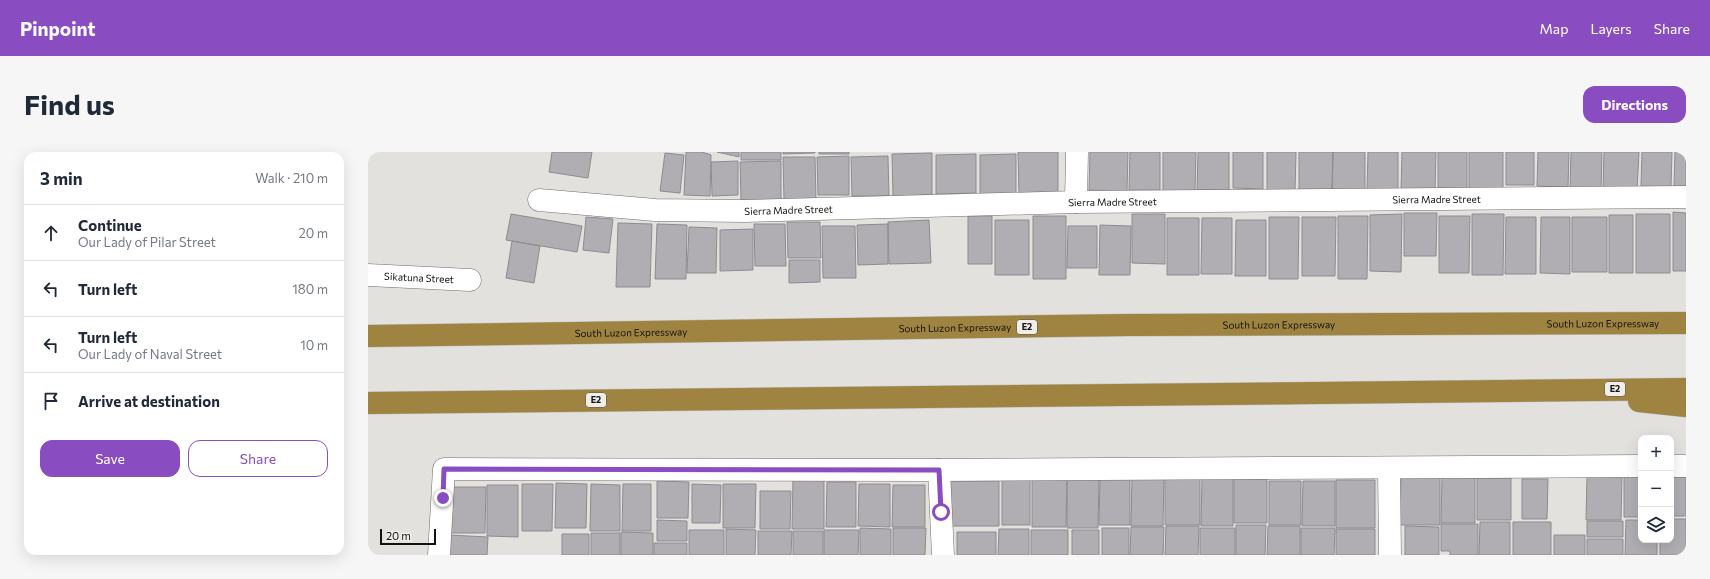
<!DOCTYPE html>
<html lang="en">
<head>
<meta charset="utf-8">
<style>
	:root { --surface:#fff; --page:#f6f6f7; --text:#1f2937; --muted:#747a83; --line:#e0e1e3; --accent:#8a4cc1 }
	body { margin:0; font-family:Commissioner,sans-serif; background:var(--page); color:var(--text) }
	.controls { position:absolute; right:12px; bottom:12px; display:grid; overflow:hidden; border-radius:8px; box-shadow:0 4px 16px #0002 }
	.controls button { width:36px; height:36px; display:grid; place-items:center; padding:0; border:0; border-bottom:1px solid var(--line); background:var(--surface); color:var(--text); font:20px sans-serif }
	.scale { position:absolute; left:12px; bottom:10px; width:56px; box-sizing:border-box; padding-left:4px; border:2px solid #121210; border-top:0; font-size:11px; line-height:14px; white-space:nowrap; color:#121210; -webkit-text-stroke:3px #f0eeea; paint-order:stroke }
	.stop { position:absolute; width:12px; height:12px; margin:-9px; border:3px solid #8a4cc1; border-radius:50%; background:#fff }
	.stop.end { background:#8a4cc1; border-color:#fff; box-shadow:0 1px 4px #0008 }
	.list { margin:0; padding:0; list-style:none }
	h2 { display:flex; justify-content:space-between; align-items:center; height:52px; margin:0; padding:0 16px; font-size:17px }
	h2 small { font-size:13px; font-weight:400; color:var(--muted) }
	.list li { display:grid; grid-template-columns:26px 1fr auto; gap:12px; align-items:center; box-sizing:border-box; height:56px; padding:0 16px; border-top:1px solid var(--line) }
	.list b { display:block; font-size:15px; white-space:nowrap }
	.list p { margin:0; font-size:13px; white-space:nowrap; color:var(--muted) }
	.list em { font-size:13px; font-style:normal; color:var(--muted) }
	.actions { display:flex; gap:8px; padding:12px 16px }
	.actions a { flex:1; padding:9px 0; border:1px solid var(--accent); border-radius:12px; text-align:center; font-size:14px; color:var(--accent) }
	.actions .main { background:var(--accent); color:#fff }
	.icon { flex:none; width:22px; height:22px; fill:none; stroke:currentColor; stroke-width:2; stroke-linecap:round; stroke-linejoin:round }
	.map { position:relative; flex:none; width:1318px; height:403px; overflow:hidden; border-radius:12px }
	header { display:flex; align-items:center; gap:24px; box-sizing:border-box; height:56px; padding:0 20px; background:var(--accent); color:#fff }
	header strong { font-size:19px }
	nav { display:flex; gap:22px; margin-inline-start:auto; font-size:14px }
	.intro { display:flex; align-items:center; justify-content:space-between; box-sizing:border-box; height:96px; padding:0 24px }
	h1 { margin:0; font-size:28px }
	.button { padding:10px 18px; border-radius:12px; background:var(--accent); color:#fff; font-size:14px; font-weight:700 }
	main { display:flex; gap:24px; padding:0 24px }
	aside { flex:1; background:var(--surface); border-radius:12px; box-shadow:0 4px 16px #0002 }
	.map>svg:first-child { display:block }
</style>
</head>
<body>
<header>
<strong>Pinpoint</strong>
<nav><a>Map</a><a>Layers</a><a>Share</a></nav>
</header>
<div class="intro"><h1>Find us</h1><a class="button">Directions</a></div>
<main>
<aside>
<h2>3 min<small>Walk · 210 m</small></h2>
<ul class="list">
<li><svg class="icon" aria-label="ahead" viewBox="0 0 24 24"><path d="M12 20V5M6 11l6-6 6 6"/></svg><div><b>Continue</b><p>Our Lady of Pilar Street</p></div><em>20 m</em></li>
<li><svg class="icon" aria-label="left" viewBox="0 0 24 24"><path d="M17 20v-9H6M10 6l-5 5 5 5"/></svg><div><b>Turn left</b></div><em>180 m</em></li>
<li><svg class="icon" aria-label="left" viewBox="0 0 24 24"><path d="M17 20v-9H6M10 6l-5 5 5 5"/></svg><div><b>Turn left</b><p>Our Lady of Naval Street</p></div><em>10 m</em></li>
<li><svg class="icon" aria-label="arrive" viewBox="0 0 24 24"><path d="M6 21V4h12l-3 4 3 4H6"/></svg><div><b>Arrive at destination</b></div></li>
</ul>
<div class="actions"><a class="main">Save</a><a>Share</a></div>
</aside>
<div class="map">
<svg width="1318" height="403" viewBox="0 0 1318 403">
	<rect width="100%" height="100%" fill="#e3e1dd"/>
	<path fill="#b0aeb2" stroke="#8d8b8f" d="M184,0H224L220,26L181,20Z
		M318,0H334L343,3L342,44L316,43Z
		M349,0H371V5L358,2Z
		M373,0H413V8H373Z
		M415,0H447V1L415,2Z
		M451,0H481V2H451Z
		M650,0H690V42H651Z
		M722,0H760L759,39L721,38Z
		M762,0H792V38H761Z
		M795,0H828L827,39H795Z
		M830,0H861V38H829Z
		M865,0H895V37L865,36Z
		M899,0H928L927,39L899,38Z
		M931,0H965L964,39H931Z
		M965,0H997V43H964Z
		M1000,0H1030V38H999Z
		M1034,0H1068L1067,39H1033Z
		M1070,0H1099V37L1070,36Z
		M1101,0H1135V37H1101Z
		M1138,0H1166V33H1138Z
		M1170,0H1201L1200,35L1169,34Z
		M1203,0H1234L1233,36H1202Z
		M1236,0H1271L1269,38L1235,37Z
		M1274,0H1304L1303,35L1273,34Z
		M1307,0H1318V35L1306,34Z
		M297,1L316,3L312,41L292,39Z
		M564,1V43L525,44L524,2Z
		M608,2V41L568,42V3Z
		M648,2V42L612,43V3Z
		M481,4V43H450L449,5Z
		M520,4L521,44H484L483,5Z
		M415,5H447L448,48L416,49Z
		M370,9V43L344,44L343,10Z
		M413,9V48L373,49L372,10Z
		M1305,60L1318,61V119H1305Z
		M1036,61H1069L1068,104H1036Z
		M143,62L214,74L209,100L138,88Z
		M764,62H797V112L764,111Z
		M1034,62L1033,120L1002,119V63Z
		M1104,62H1136L1135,123H1104Z
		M1268,62H1302V121H1268Z
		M1241,63H1265V121H1241Z
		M600,64H624V112H600Z
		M665,64H698V127H665Z
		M970,64H1000L999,127H970Z
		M1071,64H1102L1101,121H1071Z
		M218,65L245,67L241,101L215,98Z
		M901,65H931L930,127H901Z
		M934,65H968L967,124H934Z
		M1138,65H1168V122H1137Z
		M1173,65H1202V122L1172,121Z
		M1204,65H1239V120H1204Z
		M799,66H831V123H799Z
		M834,66H864V122H833Z
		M561,68L563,111L521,112L520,70Z
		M627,68H661V123H627Z
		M868,68H898V124H867Z
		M419,70H452L453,106H420Z
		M250,71L284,72L282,135H248Z
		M289,72L319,73L318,127H287Z
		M386,72H417L418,114H387Z
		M520,72V112L490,113L489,73Z
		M732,73L763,74L762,123H731Z
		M454,74H487L488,126H455Z
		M700,74H729V116H699Z
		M321,75L349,76L348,121H319Z
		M385,77V118L352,119V78Z
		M144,89L172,94L166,131L138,126Z
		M421,108H452V130L421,131Z
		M1219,324L1254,325L1253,368H1218Z
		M1256,324H1273V365H1256Z
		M1303,324L1318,325V364H1303Z
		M764,325H796L795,374H763Z
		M797,325L832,326V373H797Z
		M1033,325H1072V373H1032Z
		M1074,325H1107V371H1073Z
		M425,326L456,327V377H424Z
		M699,326H731L730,376H699Z
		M732,326H762V373H731Z
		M834,326H865V374H833Z
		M1109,326H1143V368H1109Z
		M664,327L699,328L698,375H664Z
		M866,327H899V371H866Z
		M1154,327H1180L1179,367H1154Z
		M634,328H662V373H634Z
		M968,328H1007V376H968Z
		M289,329L321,330L320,366H289Z
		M581,329H631V374H581Z
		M901,329H933V373H901Z
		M935,329H967V374H934Z
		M459,330H488V375H458Z
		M188,331L219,332L218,376H187Z
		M154,332H185L184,379H154Z
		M223,332L252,333V379H222Z
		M255,332H283V379H254Z
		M324,332L353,333L352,371H324Z
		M355,332H388L387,376H355Z
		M491,332H522V375L490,374Z
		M119,333H150V385L119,384Z
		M525,333H557V375H524Z
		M83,335H118L117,381H82Z
		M392,339H423L422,377H392Z
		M1303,367H1318V403H1292V388H1303Z
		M289,368L319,369V389H289Z
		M1258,368H1273V388H1289V403H1257Z
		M1219,369H1255V385H1219Z
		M1112,370H1142V403H1111Z
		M1145,370H1183V403H1145Z
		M1073,372H1110V403H1082V399H1073Z
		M868,373H898L897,403H868Z
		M798,374H831L830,403H797Z
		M900,374H932V403H899Z
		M1037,374L1071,375V403H1037Z
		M763,375H796L795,403H762Z
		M492,376L523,377V403H492Z
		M525,376H558L557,403H525Z
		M734,376H761V403H734Z
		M832,376H867V403H832Z
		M933,376H967L966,403H933Z
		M358,377L388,378L387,403H358Z
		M631,377H661V403H630Z
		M968,377H1007V403H968Z
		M321,378H356V403H321Z
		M456,378H491L490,403H456Z
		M663,378H700V403H663Z
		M704,378H731V403H704Z
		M390,379H424L423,403H390Z
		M425,379H455V403H425Z
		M253,380L285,381V403H253Z
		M589,380H628V403H589Z
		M223,381H252V403H223Z
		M194,382H221V403H194Z
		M81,383L120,385L119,403H81Z
		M1186,383H1217V403H1186Z
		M1219,387H1255V403H1219Z
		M286,391H319V403H286Z"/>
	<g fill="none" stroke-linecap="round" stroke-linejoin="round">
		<g stroke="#706e6a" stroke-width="23">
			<g id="minor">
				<path id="s1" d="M171,48L287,58L377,59L708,50L1318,45"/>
				<path d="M708,50L709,0"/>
				<path id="s2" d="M0,123L102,128"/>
				<path d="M1303,314H1318"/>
				<path d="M1021,316L1022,403"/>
				<path d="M571,318L575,403"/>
				<path d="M71,403L76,317L571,318L1273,314"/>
			</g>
		</g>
		<g stroke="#bdbdbc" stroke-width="23">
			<g id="highway">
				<path id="s3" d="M0,184L760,173L1318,171"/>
				<path d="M1271,249L1318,254"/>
				<path d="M0,251L1318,237"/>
			</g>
		</g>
		<use href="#minor" stroke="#fff" stroke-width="22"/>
		<use href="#highway" stroke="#9f8341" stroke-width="22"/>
	</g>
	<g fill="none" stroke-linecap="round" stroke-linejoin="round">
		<path stroke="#8a4cc1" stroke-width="5" d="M75,346L76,317L571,318L573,360"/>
	</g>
	<g text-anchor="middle" stroke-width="3.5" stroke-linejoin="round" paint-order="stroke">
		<g fill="#f0eeea" stroke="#555451" stroke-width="1">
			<rect x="649" y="168" width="20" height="14" rx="3"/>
			<rect x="1237" y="230" width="20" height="14" rx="3"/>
			<rect x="218" y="241" width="20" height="14" rx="3"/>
		</g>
		<g font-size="9" font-weight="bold" fill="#121210">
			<text x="659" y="178">E2</text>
			<text x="1247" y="240">E2</text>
			<text x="228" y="251">E2</text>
		</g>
		<g font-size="10" fill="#121210" stroke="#f0eeea">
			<text dy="4" stroke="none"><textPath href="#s1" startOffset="898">Sierra Madre Street</textPath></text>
			<text dy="4" stroke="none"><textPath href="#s1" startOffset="574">Sierra Madre Street</textPath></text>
			<text dy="4" stroke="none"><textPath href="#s1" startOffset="250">Sierra Madre Street</textPath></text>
			<text dy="4" stroke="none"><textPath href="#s2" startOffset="51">Sikatuna Street</textPath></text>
			<text dy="4" stroke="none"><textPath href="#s3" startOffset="1235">South Luzon Expressway</textPath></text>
			<text dy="4" stroke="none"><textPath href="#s3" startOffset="911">South Luzon Expressway</textPath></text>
			<text dy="4" stroke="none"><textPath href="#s3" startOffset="587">South Luzon Expressway</textPath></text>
			<text dy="4" stroke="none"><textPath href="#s3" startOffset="263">South Luzon Expressway</textPath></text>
		</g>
	</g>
</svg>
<div class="controls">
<button>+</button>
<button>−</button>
<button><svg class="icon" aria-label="layers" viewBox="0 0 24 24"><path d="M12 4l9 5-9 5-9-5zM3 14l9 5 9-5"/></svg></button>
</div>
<div class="scale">20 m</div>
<div class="stop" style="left:573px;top:360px"></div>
<div class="stop end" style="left:75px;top:346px"></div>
</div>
</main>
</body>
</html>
